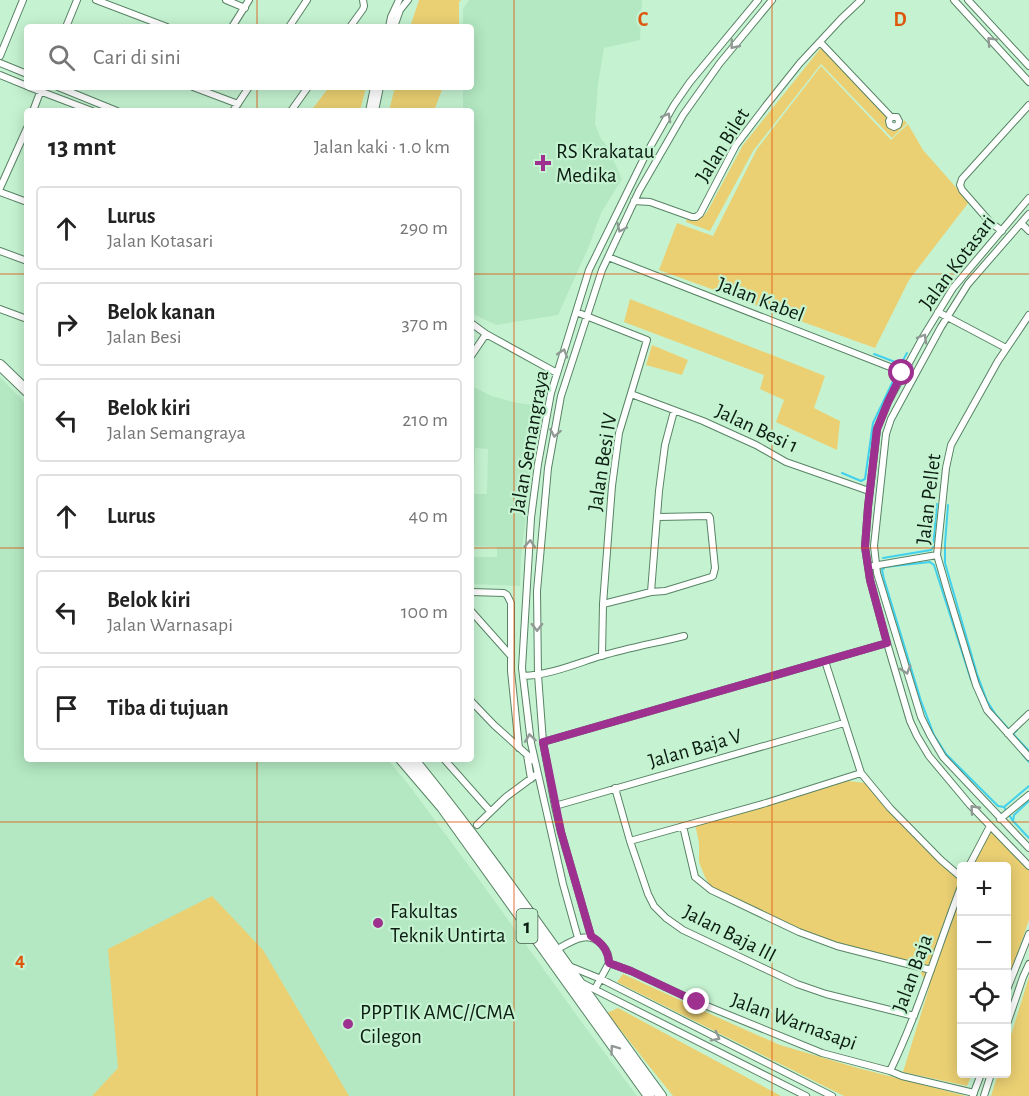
<!DOCTYPE html>
<html lang="id">
<head>
<meta charset="utf-8">
<style>
	:root { --surface:#fff; --page:#f6f6f6; --text:#222; --muted:#767676; --line:#e0e0e0 }
	body { margin:0; font-family:"Alegreya Sans",sans-serif; background:var(--page); color:var(--text) }
	.controls { position:absolute; right:18px; bottom:18px; display:grid; overflow:hidden; border-radius:6px; box-shadow:0 3px 15px #0003 }
	.controls button { width:54px; height:54px; display:grid; place-items:center; padding:0; border:0; border-bottom:2px solid var(--line); background:var(--surface); color:var(--text); font:30px sans-serif }
	.stop { position:absolute; width:18px; height:18px; margin:-14px; border:4px solid #9e3190; border-radius:50%; background:#fff }
	.stop.end { background:#9e3190; border-color:#fff; box-shadow:0 2px 6px #0008 }
	.list { margin:0; padding:0; list-style:none }
	h2 { display:flex; justify-content:space-between; align-items:center; height:78px; margin:0; padding:0 24px; font-size:26px }
	h2 small { font-size:20px; font-weight:400; color:var(--muted) }
	.list li { display:grid; grid-template-columns:39px 1fr auto; gap:18px; align-items:center; box-sizing:border-box; height:84px; margin:0 12px 12px; padding:0 12px; border:2px solid var(--line); border-radius:6px }
	.list b { display:block; font-size:22px; white-space:nowrap }
	.list p { margin:0; font-size:20px; white-space:nowrap; color:var(--muted) }
	.list em { font-size:20px; font-style:normal; color:var(--muted) }
	.icon { flex:none; width:33px; height:33px; fill:none; stroke:currentColor; stroke-width:2; stroke-linecap:round; stroke-linejoin:round }
	.map { position:relative; flex:none; width:1029px; height:1096px; overflow:hidden }
	.search { position:absolute; background:var(--surface); box-shadow:0 3px 15px #0003; left:24px; top:24px; width:450px; height:66px; display:flex; align-items:center; gap:15px; box-sizing:border-box; padding:0 21px; border-radius:6px; color:var(--muted); font-size:22px }
	.panel { position:absolute; background:var(--surface); box-shadow:0 3px 15px #0003; left:24px; top:108px; width:450px; height:654px; border-radius:6px }
	.map>svg:first-child { display:block }
</style>
</head>
<body>
<div class="map">
<svg width="1029" height="1096" viewBox="0 0 1029 1096">
	<rect width="100%" height="100%" fill="#c5f3d1"/>
	<path fill="#b3e8c2" fill-rule="evenodd" d="M469,0H642L640,40L604,48L598,84L595,124L601,139L607,146L622,179L601,213L589,246L558,315L496,325L471,313V111H463V87H471V27H463V9Z
		M0,377L27,405V759H387L408,784L478,878L583,1024L637,1096H0Z
		M471,386L492,396L513,402L543,407L534,448L521,558L520,586L471,584V557H497V547L471,546ZM475,448L488,449L487,494H474Z"/>
	<path fill="#ebd073" d="M419,0H461L459,2V27H410Z
		M820,49H824L890,119L894,126H901L904,120L907,123L892,138L821,64L753,151L710,231L686,222L687,218C696,221 701,219 707,212L743,145Z
		M821,66L891,140L908,124L923,150L969,202L909,280L875,348L659,270L677,223L713,236L757,149Z
		M329,87H366L360,111H311Z
		M395,87H443L434,111H389Z
		M630,299L825,376L814,408L840,421L837,450L776,422L784,400L760,389L764,375L624,322Z
		M652,345L688,360L682,375L646,365Z
		M848,781L866,783L961,876L962,1074H972L967,1086L903,1072L929,988L917,966L860,951L786,924L712,889L705,877L699,862V843L695,824Z
		M993,830L1029,864V920L1007,983L1006,866H968Z
		M212,896L263,950L349,1096H92L118,1068L108,949Z
		M623,974L728,1022L780,1045L858,1068L966,1096H844L617,982Z
		M1029,977V1096H991L998,1074H1006L1007,1048Z
		M618,1008L781,1096H673L607,1013Z"/>
	<g fill="none" stroke-linecap="round" stroke-linejoin="round">
		<path stroke="#41d1ed" stroke-width="2" d="M874,354L895,362H902L907,353
			M842,473L861,481L865,479L873,423L894,379L895,375L892,371
			M948,505L945,544V563L977,674L987,701L996,715L1013,734
			M883,558L931,550L933,547L937,504
			M971,680L934,565L930,562L885,567L882,570L884,579L921,701L934,735L946,754L998,806L1004,807L1013,821
			M1017,730L1013,734L1029,751
			M1023,755L1029,762
			M1029,801L1014,815L1013,821L1029,838
			M1004,807L1029,786"/>
		<g stroke="#588365" stroke-width="8">
			<path id="street" d="M96,0L167,27
				M226,0L245,8
				M954,0L1029,82
				M968,0L1029,66
				M66,27L77,0
				M232,27L249,0
				M289,27L307,0
				M350,27L363,9L364,6L363,0
				M389,27L391,17L399,0
				M394,27L400,10L408,0
				M820,42L891,117H897L899,121L898,125L894,127L890,125L889,121L891,117
				M0,56L23,0
				M0,63L27,74
				M0,75L27,86
				M29,87L92,111
				M58,87L117,111
				M193,87L238,104
				M33,111L42,87
				M233,111L249,87
				M291,111L308,87
				M369,111L374,87
				M375,111L380,87
				M0,188L27,128
				M0,192L27,202
				M1029,198L953,288L923,337L888,402L877,429L868,507L865,547L870,580L887,643L910,721L917,736L929,756L970,805L1029,866
				M634,201L650,202L692,217H696L700,214L736,145L768,103L800,63L841,19L861,0
				M1029,214L968,284L941,327L891,419L886,434L874,546L877,573L921,717L930,735L943,757L1029,848
				M1021,223L1029,231
				M1002,231L990,222L962,190L960,185L962,179L1029,105
				M0,251L27,261
				M608,257L890,367L902,373
				M0,309L27,319
				M576,312L647,340L619,433L612,486L603,604L602,656
				M938,312L1006,348
				M1029,315L998,361L951,445L946,468L937,555L948,593L976,685L987,710L1029,757
				M471,323L486,334L557,373
				M471,356L486,334
				M631,394L703,421L756,445L786,462L869,491
				M873,566L937,555
				M471,592L504,593L507,595L511,603V671L519,748
				M651,592L665,591L711,577L713,576L715,568L710,518L709,516L658,517
				M603,604L651,592L659,491L665,445L674,411
				M471,611L511,656
				M825,661L861,773L890,808L941,860L962,878
				M523,676C550,675 575,664 601,656C628,648 656,643 684,636
				M471,701L494,725L534,761
				M1008,734L1029,714
				M543,742L887,643
				M527,755L531,779
				M444,759L490,811
				M615,788L630,841L648,894L654,906L666,918L683,930L797,984L826,994L914,1016
				M555,806L844,723
				M1000,819L1029,795
				M477,825L506,797L537,774
				M683,826L695,877L711,890L799,932L837,946L931,970
				M630,841L766,803L861,773
				M969,866L990,826
				M591,936L561,832L555,806L543,742L538,675L537,591L548,468L561,396L602,270L639,191L683,115L720,63L772,0
				M578,938L563,884L531,743L522,668L531,518L538,464L551,393L589,270L645,156L674,105L690,82L758,0
				M554,951C569,943 588,928 602,945C607,950 609,956 609,963L595,989
				M609,963L631,971L697,1002L822,1053L890,1071L902,1076L974,1093
				M569,966L601,979L832,1096
				M582,983L806,1096
				M1006,992L1029,934
				M1006,1027L1023,977L1029,964
				M890,1071C919,1011 938,946 962,884
				M973,1095L981,1074
				M984,1096L991,1074"/>
		</g>
		<g stroke="#588365" stroke-width="12">
			<path id="highway" d="M0,365L27,391
				M401,759L442,807L649,1096
				M413,759C501,867 578,984 661,1096"/>
		</g>
		<use href="#street" stroke="#fff" stroke-width="6"/>
		<use href="#highway" stroke="#fff" stroke-width="10"/>
	</g>
	<defs><path id="oneway-chevron" d="M-2-3.5L2.5 0L-2 3.5" fill="none" stroke-width="1.6" stroke-linecap="round" stroke-linejoin="round" transform="scale(1.5)"/></defs>
	<g stroke="#919994">
		<use href="#oneway-chevron" transform="translate(991 41) rotate(-133)"/>
		<use href="#oneway-chevron" transform="translate(734 45) rotate(129)"/>
		<use href="#oneway-chevron" transform="translate(667 117) rotate(-61)"/>
		<use href="#oneway-chevron" transform="translate(621 228) rotate(115)"/>
		<use href="#oneway-chevron" transform="translate(923 338) rotate(-60)"/>
		<use href="#oneway-chevron" transform="translate(563 353) rotate(-73)"/>
		<use href="#oneway-chevron" transform="translate(555 433) rotate(100)"/>
		<use href="#oneway-chevron" transform="translate(530 544) rotate(-86)"/>
		<use href="#oneway-chevron" transform="translate(537 627) rotate(89)"/>
		<use href="#oneway-chevron" transform="translate(906 670) rotate(73)"/>
		<use href="#oneway-chevron" transform="translate(530 738) rotate(-98)"/>
		<use href="#oneway-chevron" transform="translate(974 809) rotate(-132)"/>
		<use href="#oneway-chevron" transform="translate(716 1037) rotate(27)"/>
		<use href="#oneway-chevron" transform="translate(614 1049) rotate(-126)"/>
	</g>
	<g fill="none" stroke-linecap="round" stroke-linejoin="round">
		<path stroke="#9e3190" stroke-width="8" d="M697,1002L631,971L609,963C608,950 602,943 591,936L561,832L543,742L887,643L870,580L865,547L868,507L877,429L888,402L902,373"/>
	</g>
	<path fill="none" stroke="#dd560c" stroke-width="1.5" stroke-opacity="0.55" d="M257,0V27M514,0V1096M772,0V1096M257,87V111M0,274H27M471,274H1029M0,548H27M471,548H1029M257,759V1096M0,822H1029"/>
	<g fill="#9e3190" stroke="#c5f3d1" stroke-width="2">
		<path d="M540 154h6v6h6v6h-6v6h-6v-6h-6v-6h6z"/>
		<circle cx="378" cy="923" r="6"/>
		<circle cx="348" cy="1024" r="6"/>
	</g>
	<g text-anchor="middle" stroke-width="4.5" stroke-linejoin="round" paint-order="stroke">
		<rect fill="#c5f3d1" stroke="#435c4b" stroke-width="1.5" x="516.5" y="909" width="21" height="34" rx="4.5"/>
		<g font-size="20" font-weight="bold" fill="#0b1c11">
			<text x="527" y="933">1</text>
		</g>
		<g font-size="21" fill="#0b1c11" stroke="#c5f3d1">
			<text transform="translate(722 145) rotate(-58)" y="7">Jalan Bilet</text>
			<text transform="translate(957 262) rotate(-53)" y="7">Jalan Kotasari</text>
			<text transform="translate(761 299) rotate(21)" y="7">Jalan Kabel</text>
			<text transform="translate(757 428) rotate(25)" y="7">Jalan Besi 1</text>
			<text transform="translate(529 442) rotate(-80)" y="7">Jalan Semangraya</text>
			<text transform="translate(602 462) rotate(-81)" y="7">Jalan Besi IV</text>
			<text transform="translate(928 499) rotate(-83)" y="7">Jalan Pellet</text>
			<text transform="translate(695 748) rotate(-16)" y="7">Jalan Baja V</text>
			<text transform="translate(730 933) rotate(27)" y="7">Jalan Baja III</text>
			<text transform="translate(912 973) rotate(-70)" y="7">Jalan Baja</text>
			<text transform="translate(794 1021) rotate(20)" y="7">Jalan Warnasapi</text>
		</g>
		<g font-size="21" fill="#0b1c11" stroke="#c5f3d1" text-anchor="start">
			<text x="556" y="158">RS Krakatau<tspan x="556" dy="24">Medika</tspan></text>
			<text x="390" y="918">Fakultas<tspan x="390" dy="24">Teknik Untirta</tspan></text>
			<text x="360" y="1019">PPPTIK AMC//CMA<tspan x="360" dy="24">Cilegon</tspan></text>
		</g>
	</g>
	<g font-size="20" text-anchor="middle" font-weight="bold" fill="#dd560c" stroke="#c5f3d1" stroke-width="4.5" stroke-linejoin="round" paint-order="stroke">
		<text x="643" y="26">C</text>
		<text x="900" y="26">D</text>
		<text x="20" y="966">4</text>
	</g>
</svg>
<div class="controls">
<button>+</button>
<button>−</button>
<button><svg class="icon" aria-label="locate" viewBox="0 0 24 24"><circle cx="12" cy="12" r="6"/><path d="M12 2v4M12 18v4M2 12h4M18 12h4"/></svg></button>
<button><svg class="icon" aria-label="layers" viewBox="0 0 24 24"><path d="M12 4l9 5-9 5-9-5zM3 14l9 5 9-5"/></svg></button>
</div>
<div class="stop" style="left:902px;top:373px"></div>
<div class="stop end" style="left:697px;top:1002px"></div>
<div class="search"><svg class="icon" aria-label="search" viewBox="0 0 24 24"><circle cx="10" cy="10" r="6"/><path d="M15 15l6 6"/></svg>Cari di sini</div>
<section class="panel">
<h2>13 mnt<small>Jalan kaki · 1.0 km</small></h2>
<ul class="list">
<li><svg class="icon" aria-label="ahead" viewBox="0 0 24 24"><path d="M12 20V5M6 11l6-6 6 6"/></svg><div><b>Lurus</b><p>Jalan Kotasari</p></div><em>290 m</em></li>
<li><svg class="icon" aria-label="right" viewBox="0 0 24 24"><path d="M7 20v-9h11M14 6l5 5-5 5"/></svg><div><b>Belok kanan</b><p>Jalan Besi</p></div><em>370 m</em></li>
<li><svg class="icon" aria-label="left" viewBox="0 0 24 24"><path d="M17 20v-9H6M10 6l-5 5 5 5"/></svg><div><b>Belok kiri</b><p>Jalan Semangraya</p></div><em>210 m</em></li>
<li><svg class="icon" aria-label="ahead" viewBox="0 0 24 24"><path d="M12 20V5M6 11l6-6 6 6"/></svg><div><b>Lurus</b></div><em>40 m</em></li>
<li><svg class="icon" aria-label="left" viewBox="0 0 24 24"><path d="M17 20v-9H6M10 6l-5 5 5 5"/></svg><div><b>Belok kiri</b><p>Jalan Warnasapi</p></div><em>100 m</em></li>
<li><svg class="icon" aria-label="arrive" viewBox="0 0 24 24"><path d="M6 21V4h12l-3 4 3 4H6"/></svg><div><b>Tiba di tujuan</b></div></li>
</ul>
</section>
</div>
</body>
</html>
